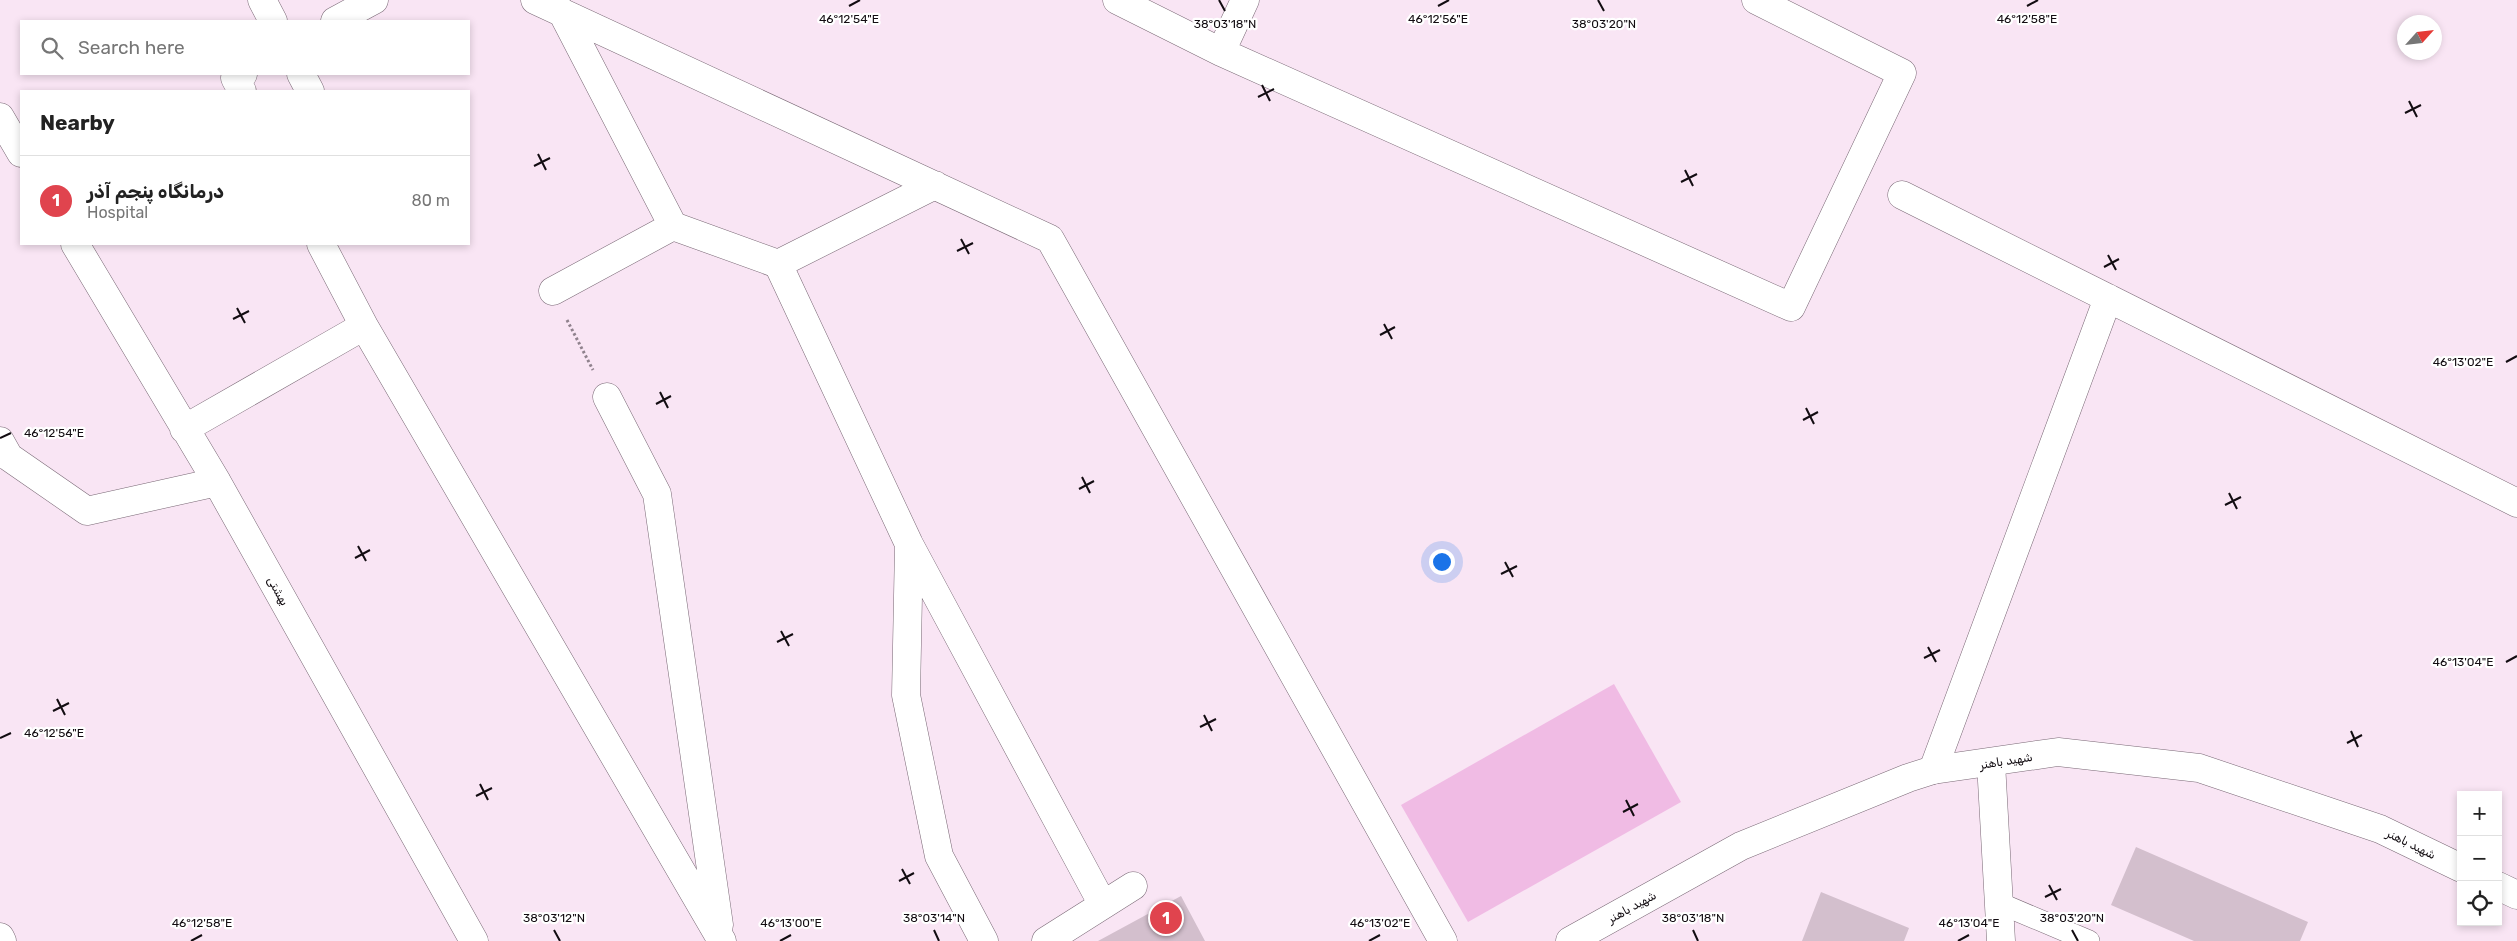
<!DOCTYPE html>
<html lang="en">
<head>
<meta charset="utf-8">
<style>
	:root { --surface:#fff; --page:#f6f6f6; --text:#222; --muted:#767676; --line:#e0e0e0; --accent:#7c3aed }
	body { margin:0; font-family:Rubik,"Noto Naskh Arabic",sans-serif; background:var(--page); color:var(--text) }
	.controls { position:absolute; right:15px; bottom:15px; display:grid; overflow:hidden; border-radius:0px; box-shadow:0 2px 8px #0003 }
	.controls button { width:45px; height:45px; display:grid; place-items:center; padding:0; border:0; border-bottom:1px solid var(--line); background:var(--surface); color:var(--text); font:25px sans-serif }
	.compass { position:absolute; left:2397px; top:15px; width:45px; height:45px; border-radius:50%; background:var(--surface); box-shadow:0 2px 8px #0003; rotate:63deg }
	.you { position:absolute; left:1441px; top:561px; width:18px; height:18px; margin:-12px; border:4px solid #fff; border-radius:50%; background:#1a73e8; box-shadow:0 0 0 8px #1a73e833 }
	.badge { display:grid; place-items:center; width:32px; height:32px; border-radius:50%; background:var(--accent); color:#fff; font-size:16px; font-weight:700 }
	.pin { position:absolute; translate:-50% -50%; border:2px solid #fff; box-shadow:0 1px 5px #0006 }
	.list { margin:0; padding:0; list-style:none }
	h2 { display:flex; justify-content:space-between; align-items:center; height:65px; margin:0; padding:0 20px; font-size:21px }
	h2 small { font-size:16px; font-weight:400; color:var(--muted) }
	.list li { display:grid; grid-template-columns:32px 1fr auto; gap:15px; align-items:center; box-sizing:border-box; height:90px; padding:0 20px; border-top:1px solid var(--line) }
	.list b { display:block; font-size:19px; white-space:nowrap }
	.list p { margin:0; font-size:16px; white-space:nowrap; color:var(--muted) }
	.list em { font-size:16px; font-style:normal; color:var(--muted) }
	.icon { flex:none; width:28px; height:28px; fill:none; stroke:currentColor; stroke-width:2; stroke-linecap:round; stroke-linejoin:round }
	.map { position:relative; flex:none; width:2517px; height:941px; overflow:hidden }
	.search { position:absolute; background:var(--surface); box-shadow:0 2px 8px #0003; left:20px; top:20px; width:450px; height:55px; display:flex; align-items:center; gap:12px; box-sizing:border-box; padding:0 18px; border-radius:0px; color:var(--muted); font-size:19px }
	.panel { position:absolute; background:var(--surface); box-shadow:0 2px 8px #0003; left:20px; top:90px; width:450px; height:155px; border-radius:0px }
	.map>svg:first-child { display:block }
</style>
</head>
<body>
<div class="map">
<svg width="2517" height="941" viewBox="0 0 2517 941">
	<rect width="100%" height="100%" fill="#f9e5f4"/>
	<path fill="#f0bbe4" d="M1614,684L1681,802L1468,922L1401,805Z"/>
	<path fill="#d3bfcd" d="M2136,847L2308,922L2300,941H2194L2111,905Z
		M1821,892L1909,928L1904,941H1802Z
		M1181,896L1205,941H1098Z"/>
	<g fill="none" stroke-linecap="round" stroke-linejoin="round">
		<g stroke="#796875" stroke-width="22">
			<path id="service" d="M1999,903L2089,941"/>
		</g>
		<g stroke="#796875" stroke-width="29">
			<path id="minor" d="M262,0L273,21
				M535,0L1050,239L1443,941
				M1117,0L1221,52L1791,307L1902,73L1756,0
				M562,12L673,226L778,264L909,544L1103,905
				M335,21L374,0
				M1221,52L1245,0
				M301,74L310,91
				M242,91L235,78L243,74
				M0,117L21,153
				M1902,195L2517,503
				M75,244L217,482L474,941
				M321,244L364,326L722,941
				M778,264L935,185
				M553,291L673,226
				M607,397L657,494L719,925
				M184,429L364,326
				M0,441L9,457L87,511L217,482
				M909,546L906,695L939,856L984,941
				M1991,763L2001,941
				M1933,770L2108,298
				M0,937L2,941
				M1046,941L1133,886"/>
		</g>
		<g stroke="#796875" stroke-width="29">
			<path id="tertiary" d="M2498,886L2517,895
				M1570,941L1741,846L1908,778L1933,770L2058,752L2199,768L2380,829L2461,868"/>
		</g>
		<path stroke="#90828d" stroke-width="3" stroke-dasharray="2.5 2.5" stroke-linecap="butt" d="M567,320L593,370"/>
		<use href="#service" stroke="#fff" stroke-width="21"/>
		<use href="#minor" stroke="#fff" stroke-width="28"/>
		<use href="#tertiary" stroke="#fff" stroke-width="28"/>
	</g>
	<path fill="none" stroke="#120c11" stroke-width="2" d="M1219,0L1225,11M1598,0L1604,11M849,6L860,0M1438,6L1449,0M2027,6L2038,0M1262,85L1270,101M1258,97L1274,89M2409,101L2417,117M2405,113L2421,105M538,154L546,170M534,166L550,158M1685,170L1693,186M1681,182L1697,174M961,239L969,254M957,251L973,243M2108,255L2116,270M2104,267L2119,259M237,308L245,323M233,319L249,311M1384,324L1392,339M1380,335L1395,327M2506,362L2517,356M660,392L668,408M656,404L671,396M1806,408L1814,424M1803,420L1818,412M0,438L11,433M1082,477L1090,493M1079,489L1094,481M2229,493L2237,509M2225,505L2241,497M358,546L366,561M355,558L370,550M1505,562L1513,577M1501,574L1517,566M781,631L789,646M777,642L793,634M1928,647L1936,662M1924,658L1940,650M2506,662L2517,656M57,699L65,715M53,711L69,703M1204,715L1212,731M1200,727L1216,719M2351,731L2358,747M0,738L11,733M2347,743L2362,735M480,784L488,800M476,796L492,788M1626,800L1634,816M1623,812L1638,804M902,869L910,884M899,881L914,873M2049,885L2057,900M2045,897L2061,889M554,930L560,941M934,930L939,941M1693,930L1698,941M2072,930L2078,941M191,941L202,935M780,941L791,935M1369,941L1380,935M1958,941L1969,935"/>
	<g text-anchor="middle" stroke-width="4.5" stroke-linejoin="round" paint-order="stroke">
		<g font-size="12" fill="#120c11" stroke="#fff">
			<text transform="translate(278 591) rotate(61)" y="4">بهشتی</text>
			<text transform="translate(2006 761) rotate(-9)" y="4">شهید باهنر</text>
			<text transform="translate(2411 844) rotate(26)" y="4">شهید باهنر</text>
			<text transform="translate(1632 907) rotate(-29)" y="4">شهید باهنر</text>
		</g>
	</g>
	<g font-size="12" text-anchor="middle" fill="#120c11" stroke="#fff" stroke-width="4.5" stroke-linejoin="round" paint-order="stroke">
		<text x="849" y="23">46°12'54"E</text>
		<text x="1438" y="23">46°12'56"E</text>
		<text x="2027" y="23">46°12'58"E</text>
		<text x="1225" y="28">38°03'18"N</text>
		<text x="1604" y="28">38°03'20"N</text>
		<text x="2463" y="366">46°13'02"E</text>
		<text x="54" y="437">46°12'54"E</text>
		<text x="2463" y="666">46°13'04"E</text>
		<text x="54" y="737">46°12'56"E</text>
		<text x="554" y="922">38°03'12"N</text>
		<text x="934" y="922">38°03'14"N</text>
		<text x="1693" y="922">38°03'18"N</text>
		<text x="2072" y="922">38°03'20"N</text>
		<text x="202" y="927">46°12'58"E</text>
		<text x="791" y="927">46°13'00"E</text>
		<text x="1380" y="927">46°13'02"E</text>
		<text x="1969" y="927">46°13'04"E</text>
	</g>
</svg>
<div class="controls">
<button>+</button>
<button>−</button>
<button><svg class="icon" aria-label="locate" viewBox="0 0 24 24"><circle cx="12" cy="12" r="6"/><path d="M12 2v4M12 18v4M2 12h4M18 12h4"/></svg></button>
</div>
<svg class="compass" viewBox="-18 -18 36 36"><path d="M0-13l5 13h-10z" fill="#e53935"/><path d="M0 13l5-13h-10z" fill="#767676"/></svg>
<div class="you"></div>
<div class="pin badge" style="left:1166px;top:918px;background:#e0444e">1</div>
<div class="search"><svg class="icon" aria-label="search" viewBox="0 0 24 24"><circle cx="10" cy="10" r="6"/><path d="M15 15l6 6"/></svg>Search here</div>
<section class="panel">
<h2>Nearby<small></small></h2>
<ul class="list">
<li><span class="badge" style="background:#e0444e">1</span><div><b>درمانگاه پنجم آذر</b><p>Hospital</p></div><em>80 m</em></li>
</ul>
</section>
</div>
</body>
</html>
